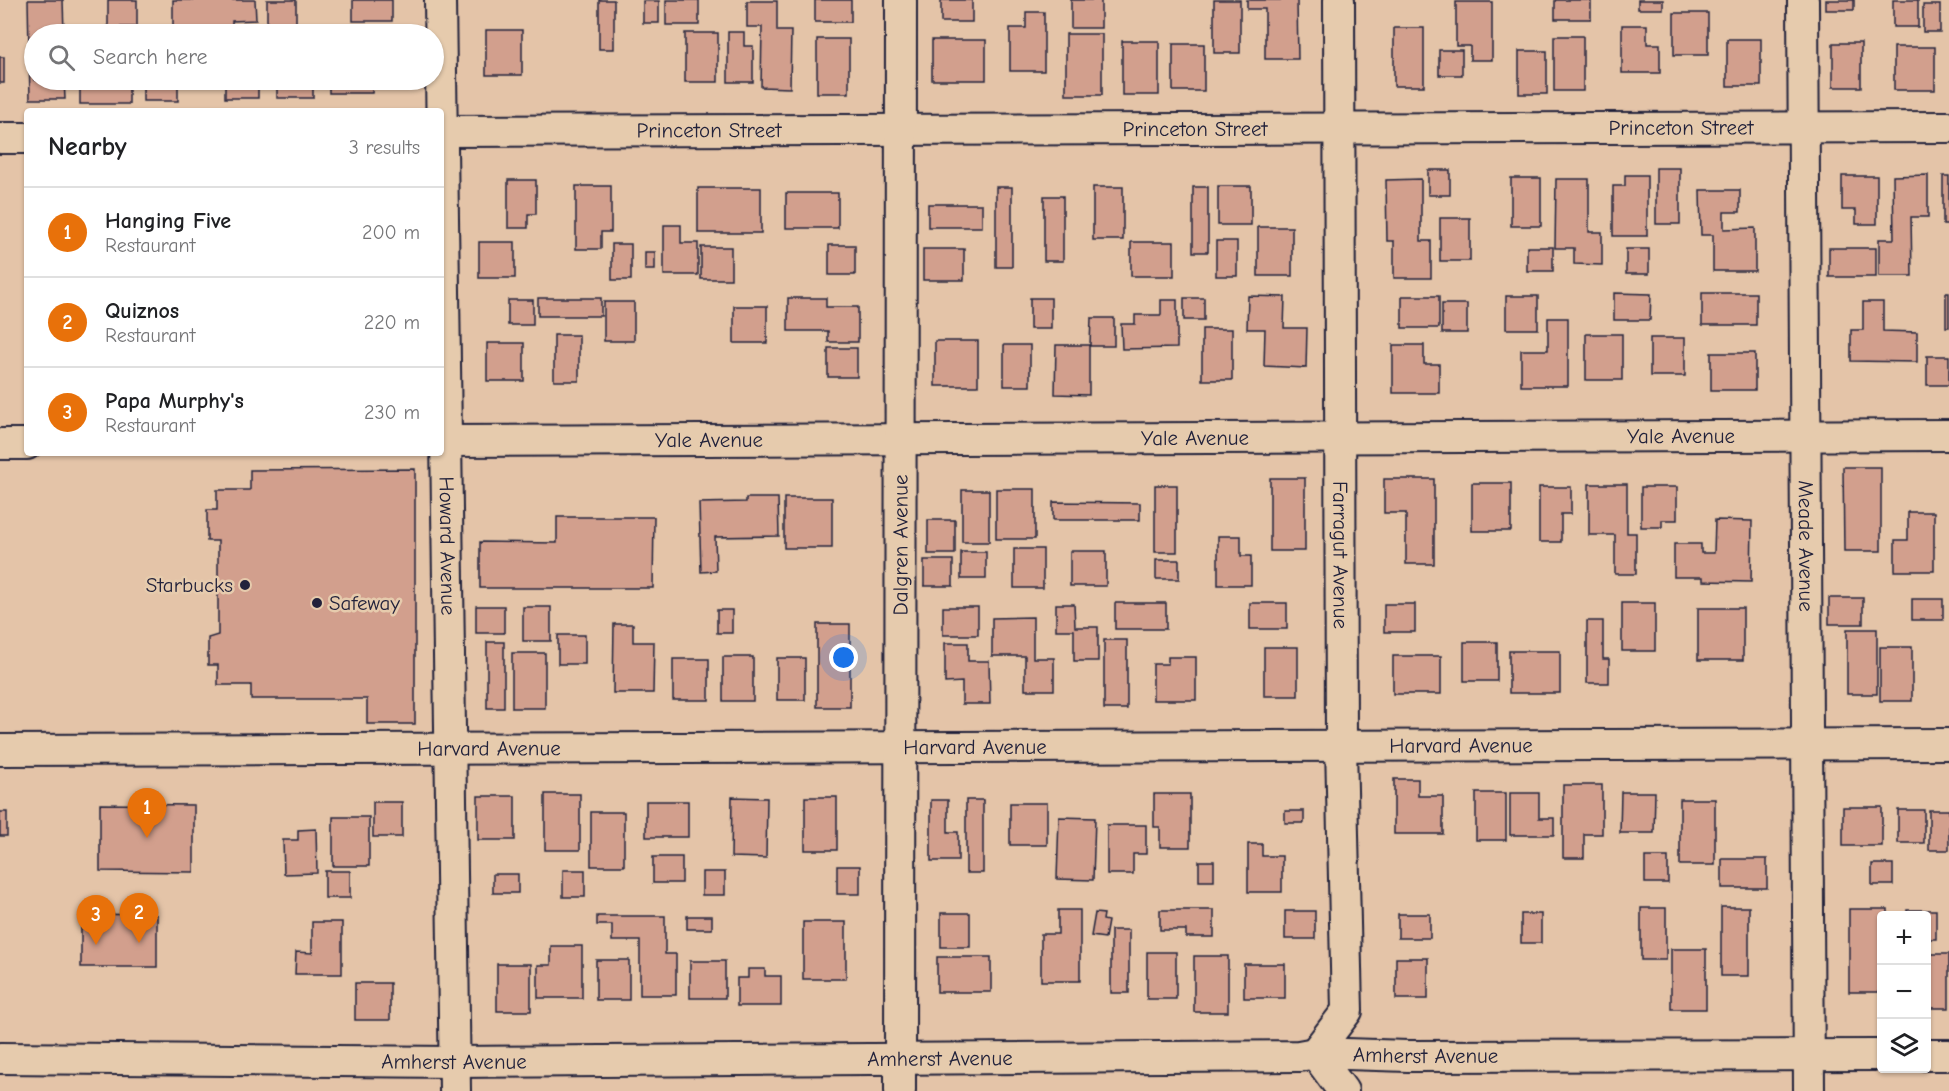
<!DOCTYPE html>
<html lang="en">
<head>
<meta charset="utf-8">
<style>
	:root { --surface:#fff; --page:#f6f6f6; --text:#202124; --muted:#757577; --line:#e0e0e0; --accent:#2563eb }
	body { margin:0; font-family:"Comic Neue",sans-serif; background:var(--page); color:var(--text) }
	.controls { position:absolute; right:18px; bottom:18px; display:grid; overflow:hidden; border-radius:6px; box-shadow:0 2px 4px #0004 }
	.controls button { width:54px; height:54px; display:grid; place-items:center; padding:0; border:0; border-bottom:2px solid var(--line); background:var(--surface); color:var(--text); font:30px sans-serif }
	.you { position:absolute; left:844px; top:658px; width:21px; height:21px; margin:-15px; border:4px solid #fff; border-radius:50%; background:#1a73e8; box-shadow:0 0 0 9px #1a73e833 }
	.badge { display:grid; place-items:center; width:39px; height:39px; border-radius:50%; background:var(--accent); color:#fff; font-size:20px; font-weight:700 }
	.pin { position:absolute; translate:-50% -50px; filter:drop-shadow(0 2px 3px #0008) }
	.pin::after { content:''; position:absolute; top:32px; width:21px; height:18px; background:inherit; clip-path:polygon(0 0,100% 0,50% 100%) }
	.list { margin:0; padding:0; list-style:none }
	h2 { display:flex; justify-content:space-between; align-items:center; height:78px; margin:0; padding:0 24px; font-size:26px }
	h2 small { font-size:20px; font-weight:400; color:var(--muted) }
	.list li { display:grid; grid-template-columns:39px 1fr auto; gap:18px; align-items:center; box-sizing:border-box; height:90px; padding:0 24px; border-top:2px solid var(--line) }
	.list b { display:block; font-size:22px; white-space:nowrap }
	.list p { margin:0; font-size:20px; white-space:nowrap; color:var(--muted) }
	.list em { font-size:20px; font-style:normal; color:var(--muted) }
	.icon { flex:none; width:33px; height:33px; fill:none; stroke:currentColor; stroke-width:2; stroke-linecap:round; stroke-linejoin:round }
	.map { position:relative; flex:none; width:1949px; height:1091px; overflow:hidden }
	.search { position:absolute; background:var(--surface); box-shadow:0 2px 4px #0004; left:24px; top:24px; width:420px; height:66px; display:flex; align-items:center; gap:15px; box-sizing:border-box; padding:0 21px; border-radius:33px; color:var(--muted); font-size:22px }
	.panel { position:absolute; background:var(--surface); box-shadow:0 2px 4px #0004; left:24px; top:108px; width:420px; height:348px; border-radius:6px }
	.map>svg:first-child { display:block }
</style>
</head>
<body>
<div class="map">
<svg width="1949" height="1091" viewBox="0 0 1949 1091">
	<rect width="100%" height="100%" fill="#e4c4a8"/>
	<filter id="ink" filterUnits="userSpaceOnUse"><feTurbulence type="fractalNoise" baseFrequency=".0167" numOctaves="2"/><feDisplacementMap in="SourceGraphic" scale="12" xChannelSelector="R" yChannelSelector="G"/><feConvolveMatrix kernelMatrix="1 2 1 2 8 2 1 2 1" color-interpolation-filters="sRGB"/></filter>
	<g filter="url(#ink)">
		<path fill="#d29f8d" stroke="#22223b" stroke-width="1.5" d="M28,0H63L64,34H34V80H64L65,99H30Z
			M108,0H137V27H108Z
			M173,0H255L256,20L232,21V32L173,33Z
			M267,0H296V23H267Z
			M353,0H392V21H353Z
			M599,0H614V49H599Z
			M666,0H699V25H666Z
			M815,0H851V22H815Z
			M941,0H972V22H941Z
			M1071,0H1101V28H1071Z
			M1214,0H1240V53H1214Z
			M1247,0H1297L1298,59H1265V9H1247Z
			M1555,0H1591V19H1555Z
			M1638,0H1663V9H1638Z
			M1826,0H1854V10H1826Z
			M1893,0H1918V27H1893Z
			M643,1H659V23H643Z
			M747,1H777V31H791L790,88L761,87L762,27H747Z
			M1456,2H1492V60H1470V46H1456Z
			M1923,5H1940V32H1923Z
			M1026,12H1044V71H1010V28H1026Z
			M1674,13H1708V55H1674Z
			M1622,25H1647V44H1660V73H1622Z
			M1394,28H1424V86H1394Z
			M486,30H522V75H486Z
			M728,32H744V46H753V82H728Z
			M685,33H718V82H685Z
			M1066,34H1102V95H1066Z
			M1554,36H1583V91H1554Z
			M817,39H849V93H817Z
			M1727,39H1761V86H1727Z
			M932,40H986V80H932Z
			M1122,41H1159V95H1122Z
			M1833,43H1861V87H1833Z
			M1173,44H1204V91H1173Z
			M1894,47H1935V90H1894Z
			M1439,50H1462V75H1439Z
			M1519,51H1547V94H1519Z
			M0,57H4V83H0Z
			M80,80H129V104H80Z
			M143,80H178V101H143Z
			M225,80H258V98H225Z
			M277,80H313V98H277Z
			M329,80H373L372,93H329Z
			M1656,168H1680V224H1656Z
			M1428,170H1450V195H1428Z
			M1625,175H1647V236H1613V186H1625Z
			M1928,175V217H1911L1912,276H1879V239H1894L1893,176Z
			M1842,176H1877V224H1856V210H1842Z
			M1943,176H1949V225H1943Z
			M1511,178H1541V226H1511Z
			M1421,179V241H1431V278H1394V241H1387L1386,180Z
			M1556,179H1589V232H1602V265L1574,264V248H1555Z
			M508,180H536V214H528V228H508Z
			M576,186H611V232H601V249H576Z
			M1218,186H1251V225H1218Z
			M996,187H1012V267H996Z
			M1093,187H1123V240H1093Z
			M1193,187H1208V252H1193Z
			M698,188H761V233H698Z
			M1700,190H1740V212H1724V229L1755,228V271H1713V235H1701Z
			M786,193H838V228H786Z
			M1044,196H1063V261H1044Z
			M928,204H982V227H928Z
			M1440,218H1470V261H1440Z
			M664,225H681V243H698V275H664Z
			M1258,227H1292V276H1258Z
			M1216,241H1237V276H1216Z
			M479,242H515V278H479Z
			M1131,242H1174V276H1131Z
			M612,244H631V280H612Z
			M829,245H855V275H829Z
			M701,247H731V279H701Z
			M1527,247H1553V271H1527Z
			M1829,248H1876V277H1829Z
			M923,249H964V280H923Z
			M1626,249H1649V274H1626Z
			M645,252H655V270H645Z
			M1614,293L1651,294L1650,320H1614Z
			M1702,293H1756V325H1702Z
			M1946,293H1949V327H1946Z
			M1248,296L1285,297L1284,328H1307L1306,368L1264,366L1265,329H1247Z
			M1402,296H1439V328H1402Z
			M1506,296H1538V329H1506Z
			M538,298H601V316H538Z
			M788,298H826V307H858V342H828V331H788Z
			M1030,298H1051V329H1030Z
			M1184,298H1204V320H1184Z
			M508,300H533V325H508Z
			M1161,300H1177V348L1122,349L1121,324H1135V315H1161Z
			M604,302H634V341H604Z
			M1863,302H1883V331L1917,332V362L1851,361V330H1863Z
			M1442,304H1467V333H1442Z
			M734,306H767V343H734Z
			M1091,318H1114V346H1089V395L1055,394L1056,345H1090Z
			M1548,318H1568V386H1521V350H1548Z
			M1202,329H1232V380H1202Z
			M1586,334H1622V380H1586Z
			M554,335H579V381H554Z
			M1650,338H1685V376H1650Z
			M935,341H978V386H935Z
			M487,343H524V381H487Z
			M1004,345H1030V386H1004Z
			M1393,345H1424V364H1439V393H1393Z
			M828,348H857V377H828Z
			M1711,353H1755V390H1711Z
			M1927,356H1949V385H1927Z
			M1843,467H1881V551H1844Z
			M415,469V724H367V699H251V685H218V665H208V638L218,635V541H207V510H217V490H250V470Z
			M1270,478H1305V551H1270Z
			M1384,479H1434V564H1406V513H1384Z
			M1472,483H1511V531H1472Z
			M1589,484H1627V533H1636V574H1615V535H1589Z
			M1155,485H1177V552H1155Z
			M1539,487H1571V514H1561V542H1539Z
			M1641,487H1677V520H1662V527H1641Z
			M996,489H1035V539H996Z
			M962,490H989V542H962Z
			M746,498H778L779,536L715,537L716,571L701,572L699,503L746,502Z
			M784,498H832V548H784Z
			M1053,502L1140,503V520H1053Z
			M1908,512H1934V571H1895V540H1908Z
			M557,517H654L653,588H480V542L557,543Z
			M928,520H955V554H928Z
			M1715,520L1752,521L1751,582L1703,581V577H1674V544H1701V553H1714Z
			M1218,536H1241V556H1251V585H1218Z
			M1014,549H1043V588H1014Z
			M1070,551H1106V586H1070Z
			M961,552H986V579H961Z
			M924,560H953V586H924Z
			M1156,560H1179V579H1156Z
			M1829,598H1863V624H1829Z
			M1912,599H1943V620H1912Z
			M1115,603H1166V629H1115Z
			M1250,603H1287V629H1250Z
			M1622,603H1655V651H1622Z
			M1056,604H1074L1075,627H1098V661H1074V630H1056Z
			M1384,604H1415V632H1384Z
			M476,606H504V633H476Z
			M523,607H551V641H523Z
			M943,607H978V635H943Z
			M1698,608H1743V660H1698Z
			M717,610H732V633H717Z
			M1033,617V658H1054V690H1025V656H992V618Z
			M1587,621H1603V659H1609V683H1587Z
			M614,624H633V642H654L653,693H613Z
			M817,624H850V707H817Z
			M1847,629H1877V694H1847Z
			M558,635H585V664H558Z
			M1104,640H1127V709H1104Z
			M487,642H504V708H487Z
			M1464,642H1497V681H1464Z
			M945,643H968V661H989L990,704H962V682L945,683Z
			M1264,647H1298V696H1264Z
			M1880,647H1912V701H1880Z
			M1509,651H1560V693H1509Z
			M512,653H545V708H512Z
			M1393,656H1441V694H1393Z
			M723,657H753V701H723Z
			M1168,657H1196V700H1153V664H1168Z
			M777,658H805V700H777Z
			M673,659H709V700H673Z
			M1394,779H1418V796H1443V834H1394Z
			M1563,785H1602V834H1584V858H1563Z
			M1621,792H1655L1654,833H1620Z
			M1476,793H1506V840H1476Z
			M1510,793H1539V818H1554V835H1510Z
			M545,794H580V850H545Z
			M1154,794H1190V847H1160V827H1154Z
			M478,796H515V840H478Z
			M732,797L767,798L766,858L731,857Z
			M805,797H837V850H805Z
			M1680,799H1715V865H1680Z
			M931,800H948V832H958V861H931Z
			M966,800H983V873H966Z
			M646,801H688V837H646Z
			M373,802H402V837H373Z
			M1010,803H1047V845H1010Z
			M100,804L194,805V872L100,871Z
			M1843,807H1882V846H1843Z
			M1898,810H1924V843H1898Z
			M1929,810H1949V850H1929Z
			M1285,811H1304V823H1285Z
			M0,812H7V836H0Z
			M591,812H624V866H591Z
			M333,817H369V866H333Z
			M1059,817L1095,818L1093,880L1057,879Z
			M1107,825H1146V854H1133V874H1107Z
			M316,829L317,873L284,874L283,840H298V830Z
			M1248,844H1262V856H1282V892H1248Z
			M653,857H682V883H653Z
			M1645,857H1668V883H1645Z
			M1722,859H1767V888H1722Z
			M1199,861H1214V881H1199Z
			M1872,864H1893V885H1872Z
			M837,866H860V894H837Z
			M563,870H585V897H563Z
			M325,871H350V898H325Z
			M702,872H725V895H702Z
			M493,874H518V893H493Z
			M1721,907H1749V976H1721Z
			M1641,908H1666V960H1641Z
			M1849,909H1888V916H1882V992H1849Z
			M1058,910H1080V981H1041V934H1058Z
			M1160,910H1214V937H1186V930H1160Z
			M1907,910H1936V939H1926V916H1907Z
			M1285,911H1315V939H1285Z
			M941,913H970V947H941Z
			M1095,913L1104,914L1103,920L1108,921L1105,938L1091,936Z
			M81,914L157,915V967H81Z
			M1398,914H1430V938H1398Z
			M1521,914H1541V943H1521Z
			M597,916H665V954H676V995H640V941H612V925H597Z
			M687,916H712V929H687Z
			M312,922H342V974H295L296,952L312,953Z
			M803,922H846V979H803Z
			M1111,930H1129V993H1111Z
			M551,946H582V998H538V965H551Z
			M1671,949H1706V1009H1671Z
			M1147,952H1176V999H1147Z
			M1929,954H1949V1008H1929Z
			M1194,956H1228V1012H1194Z
			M937,957H991V992H937Z
			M1396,958H1428V999H1396Z
			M596,960H629V1000H596Z
			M690,961H725V998H690Z
			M497,964H531V1011H497Z
			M1244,964H1285V998H1244Z
			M748,969H765V976H781V1006H737V978H748Z
			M355,983H390V1020H355Z"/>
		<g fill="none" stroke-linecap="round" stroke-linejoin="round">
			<g stroke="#22223b" stroke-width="34">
				<g id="minor">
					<path id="s1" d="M440,0L455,1091"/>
					<path id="s2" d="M1339,0L1341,746L1347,1011L1315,1053L1343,1091"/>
					<path id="s3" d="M1803,0L1809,1091"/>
					<path id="s4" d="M441,131L1949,127"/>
					<path d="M0,138H27"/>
					<path id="s5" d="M441,441L1949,435"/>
					<path d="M0,444H27"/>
					<path id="s6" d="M0,750L1949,744"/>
					<path d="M1926,1055H1949"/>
					<path id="s7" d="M0,1058L454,1062L1299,1056L1315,1053L1408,1056L1882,1055"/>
					<path id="s8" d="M900,1091L901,0"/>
				</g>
			</g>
			<use href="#minor" stroke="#e6cbad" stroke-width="30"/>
		</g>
	</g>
	<g fill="#22223b" stroke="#e6cbad" stroke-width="2">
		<circle cx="245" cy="585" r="6"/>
		<circle cx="317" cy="603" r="6"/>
	</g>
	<g text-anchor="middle" stroke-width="5" stroke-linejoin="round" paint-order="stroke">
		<g font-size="21" fill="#22223b" stroke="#e6cbad">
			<text dy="7" stroke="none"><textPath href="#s4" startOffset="1240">Princeton Street</textPath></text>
			<text dy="7" stroke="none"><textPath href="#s4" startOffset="754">Princeton Street</textPath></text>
			<text dy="7" stroke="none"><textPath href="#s4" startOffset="268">Princeton Street</textPath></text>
			<text dy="7" stroke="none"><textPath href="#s5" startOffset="1240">Yale Avenue</textPath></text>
			<text dy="7" stroke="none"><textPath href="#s5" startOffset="754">Yale Avenue</textPath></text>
			<text dy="7" stroke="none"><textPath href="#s5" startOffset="268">Yale Avenue</textPath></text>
			<text dy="7" stroke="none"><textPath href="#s1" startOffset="546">Howard Avenue</textPath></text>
			<text dy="7" stroke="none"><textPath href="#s8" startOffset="546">Dalgren Avenue</textPath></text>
			<text dy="7" stroke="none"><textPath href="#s3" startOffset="546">Meade Avenue</textPath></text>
			<text dy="7" stroke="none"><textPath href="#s2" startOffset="555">Farragut Avenue</textPath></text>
			<text dy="7" stroke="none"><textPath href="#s6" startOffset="1461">Harvard Avenue</textPath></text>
			<text dy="7" stroke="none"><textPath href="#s6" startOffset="975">Harvard Avenue</textPath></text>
			<text dy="7" stroke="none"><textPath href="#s6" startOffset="489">Harvard Avenue</textPath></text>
			<text dy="7" stroke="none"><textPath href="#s7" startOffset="1426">Amherst Avenue</textPath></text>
			<text dy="7" stroke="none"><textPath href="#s7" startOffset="940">Amherst Avenue</textPath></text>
			<text dy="7" stroke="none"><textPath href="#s7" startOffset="454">Amherst Avenue</textPath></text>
		</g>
		<g font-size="21" fill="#22223b" stroke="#e6cbad" text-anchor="end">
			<text x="233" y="592">Starbucks</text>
			<text x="329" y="610" text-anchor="start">Safeway</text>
		</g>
	</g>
</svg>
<div class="controls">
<button>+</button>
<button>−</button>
<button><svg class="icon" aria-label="layers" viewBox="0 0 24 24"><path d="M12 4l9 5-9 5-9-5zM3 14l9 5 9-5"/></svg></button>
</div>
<div class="you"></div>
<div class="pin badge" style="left:147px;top:838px;background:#e8710a">1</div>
<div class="pin badge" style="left:139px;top:943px;background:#e8710a">2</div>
<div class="pin badge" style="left:96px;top:945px;background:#e8710a">3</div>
<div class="search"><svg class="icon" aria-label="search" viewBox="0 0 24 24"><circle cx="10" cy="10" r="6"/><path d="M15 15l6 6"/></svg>Search here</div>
<section class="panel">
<h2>Nearby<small>3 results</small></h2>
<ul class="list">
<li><span class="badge" style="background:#e8710a">1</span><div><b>Hanging Five</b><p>Restaurant</p></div><em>200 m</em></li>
<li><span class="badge" style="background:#e8710a">2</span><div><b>Quiznos</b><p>Restaurant</p></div><em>220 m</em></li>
<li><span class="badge" style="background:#e8710a">3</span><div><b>Papa Murphy's</b><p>Restaurant</p></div><em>230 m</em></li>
</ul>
</section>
</div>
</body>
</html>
